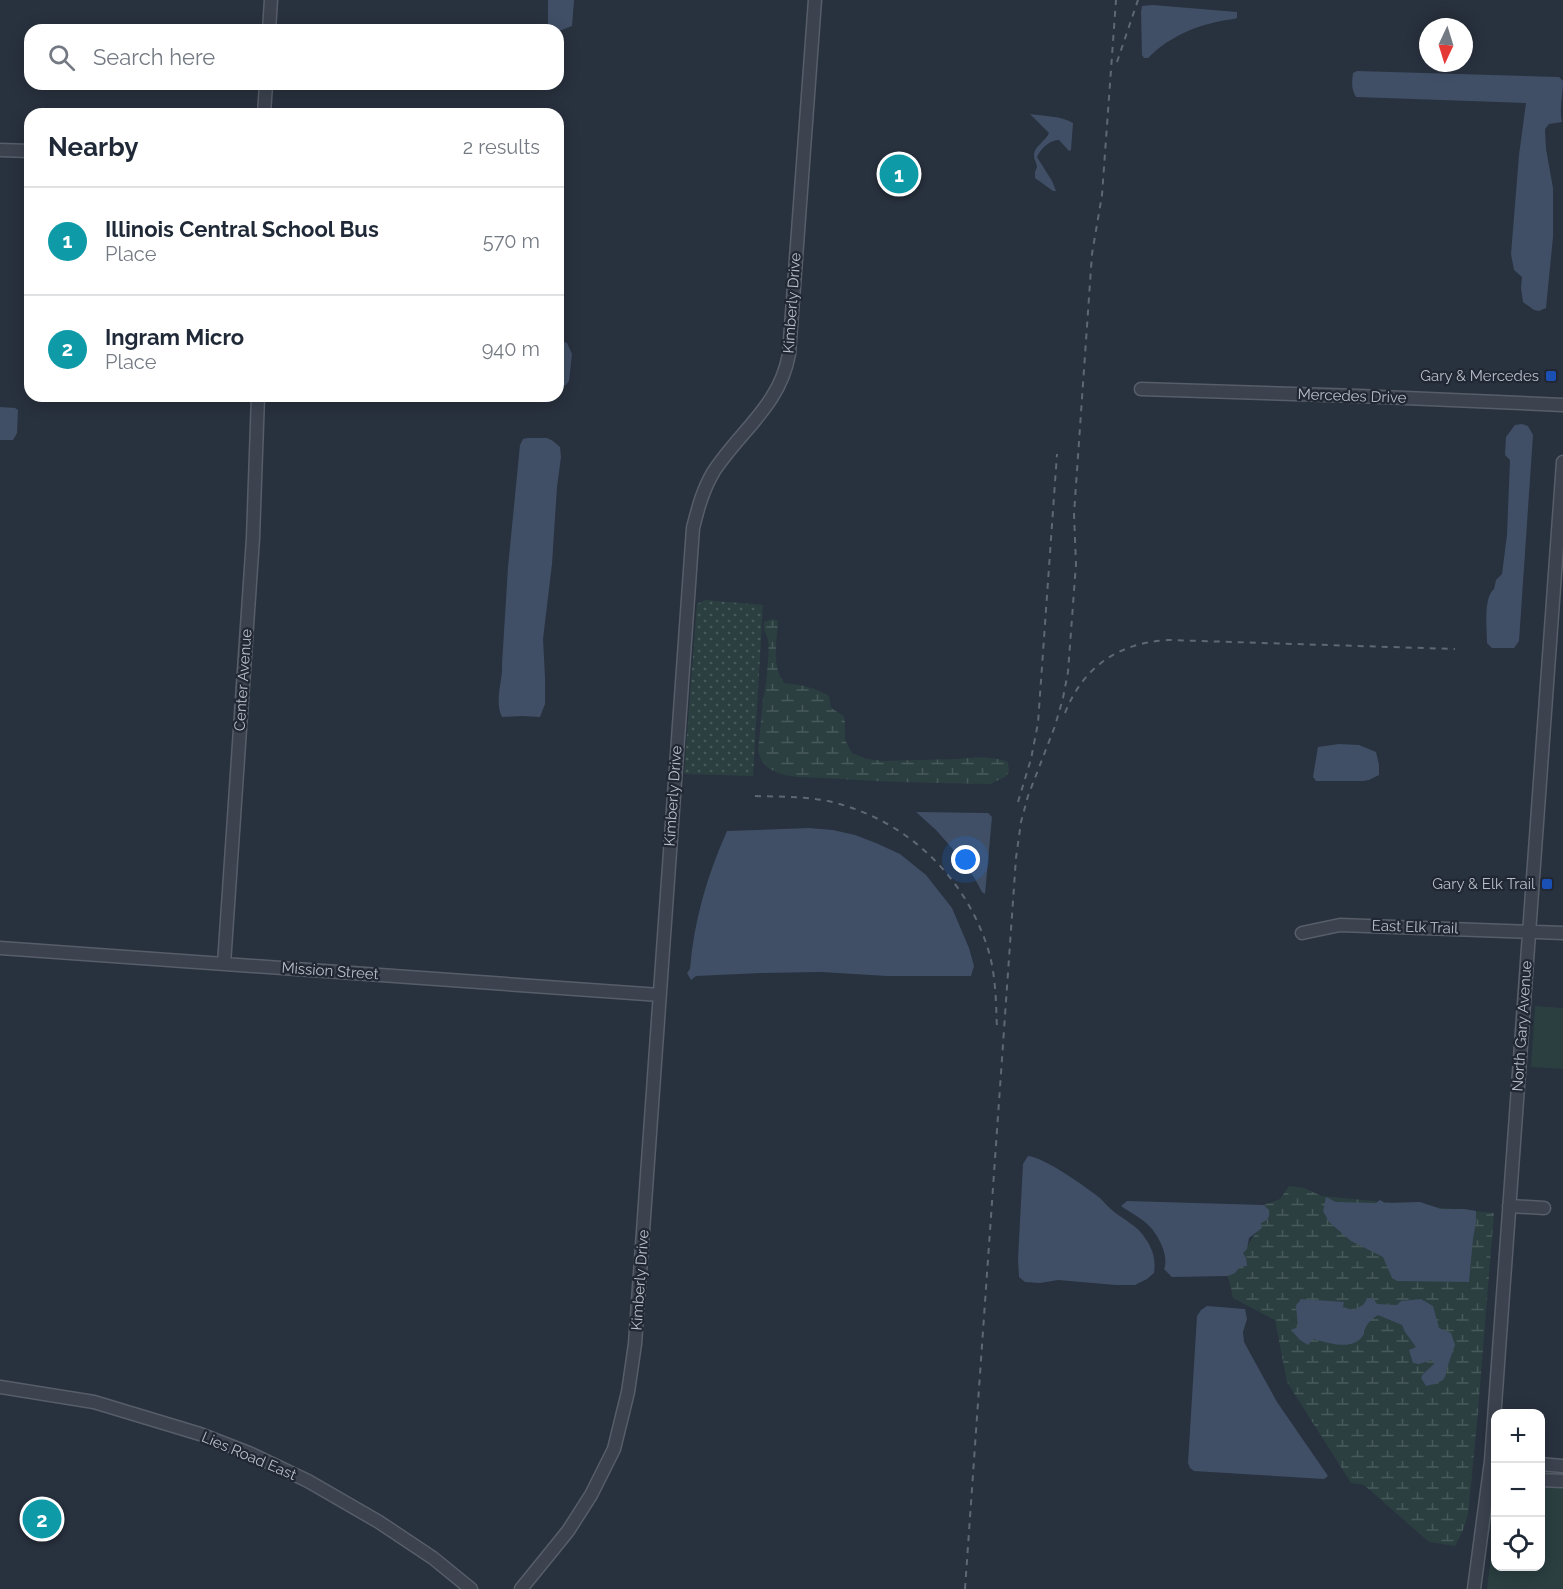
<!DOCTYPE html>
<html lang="en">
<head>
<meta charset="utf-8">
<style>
	:root { --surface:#fff; --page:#f6f6f7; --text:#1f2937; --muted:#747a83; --line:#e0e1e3; --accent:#556a8a }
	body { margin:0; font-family:Raleway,sans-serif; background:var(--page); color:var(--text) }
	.controls { position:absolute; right:18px; bottom:18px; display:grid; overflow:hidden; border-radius:12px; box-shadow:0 3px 15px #0003 }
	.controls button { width:54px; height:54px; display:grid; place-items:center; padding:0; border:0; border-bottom:2px solid var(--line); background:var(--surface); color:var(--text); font:30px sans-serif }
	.compass { position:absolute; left:1419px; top:18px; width:54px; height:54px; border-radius:50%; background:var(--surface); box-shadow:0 3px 15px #0003; rotate:184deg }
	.you { position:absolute; left:966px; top:860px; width:21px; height:21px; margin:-15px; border:4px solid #fff; border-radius:50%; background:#1a73e8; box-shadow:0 0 0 9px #1a73e833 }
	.badge { display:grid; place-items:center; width:39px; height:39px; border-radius:50%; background:var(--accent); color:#fff; font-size:20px; font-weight:700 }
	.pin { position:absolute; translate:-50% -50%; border:3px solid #fff; box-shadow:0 2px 6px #0006 }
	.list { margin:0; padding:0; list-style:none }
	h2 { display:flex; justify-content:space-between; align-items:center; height:78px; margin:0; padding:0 24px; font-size:26px }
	h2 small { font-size:20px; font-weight:400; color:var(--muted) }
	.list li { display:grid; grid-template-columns:39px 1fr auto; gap:18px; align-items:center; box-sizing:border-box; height:108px; padding:0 24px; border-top:2px solid var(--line) }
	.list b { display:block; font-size:22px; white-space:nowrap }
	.list p { margin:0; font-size:20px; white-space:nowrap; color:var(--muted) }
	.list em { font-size:20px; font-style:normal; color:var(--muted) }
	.icon { flex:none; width:33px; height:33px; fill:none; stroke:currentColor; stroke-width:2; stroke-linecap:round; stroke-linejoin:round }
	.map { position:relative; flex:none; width:1563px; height:1589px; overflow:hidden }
	.search { position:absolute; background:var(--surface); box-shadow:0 3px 15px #0003; left:24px; top:24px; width:540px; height:66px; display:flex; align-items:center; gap:15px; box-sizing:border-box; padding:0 21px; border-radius:18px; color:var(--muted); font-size:22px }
	.panel { position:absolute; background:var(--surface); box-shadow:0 3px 15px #0003; left:24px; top:108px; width:540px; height:294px; border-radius:18px }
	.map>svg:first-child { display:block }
</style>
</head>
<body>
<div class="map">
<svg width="1563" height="1589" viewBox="0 0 1563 1589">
	<defs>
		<pattern id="grass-dots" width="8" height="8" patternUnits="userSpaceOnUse" patternTransform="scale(1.5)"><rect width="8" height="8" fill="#2b3f40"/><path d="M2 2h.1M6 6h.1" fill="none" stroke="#48595a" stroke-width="1.8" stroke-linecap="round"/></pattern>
		<pattern id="wetland-marsh" width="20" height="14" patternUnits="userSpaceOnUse" patternTransform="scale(1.5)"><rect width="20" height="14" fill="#2b3f40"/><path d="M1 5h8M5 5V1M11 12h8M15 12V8" fill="none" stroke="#48595a"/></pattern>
	</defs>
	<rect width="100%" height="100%" fill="#28313e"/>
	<path fill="url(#grass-dots)" d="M705,600L763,605L753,776L684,774L697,604Z"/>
	<path fill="url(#wetland-marsh)" d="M773,619L778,621C777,641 771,665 784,683C800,685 815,687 829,696L831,708L844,716L845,722V740L852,753L867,759L883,761L956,759L982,757L998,759L1008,762L1009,772L1005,777L990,784C935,783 880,782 824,778C807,777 787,779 770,769C763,765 760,758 758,751L763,699C766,691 770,649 768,640C766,632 763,632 764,622Z
		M1289,1186L1304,1188L1322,1196L1494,1213L1478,1411L1468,1514L1463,1530L1455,1546L1429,1542L1364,1485L1351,1483L1287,1382L1275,1320L1233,1298L1228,1276L1257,1231L1264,1205L1280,1199Z"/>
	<path fill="#2b3f40" d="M1535,1006L1563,1008V1069L1531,1067Z
		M1541,1466L1563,1468V1589H1487L1495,1524L1496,1566H1540Z"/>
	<path fill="#404f66" d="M548,0H574L572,26L559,31L549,28L548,24Z
		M1153,5L1237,12V18L1234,19C1202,23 1172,34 1148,58H1144L1142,55L1141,12L1142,6Z
		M1357,71L1559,77L1563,81C1563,95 1559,109 1562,122L1549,124L1545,129L1546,149L1553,188V237L1546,308L1539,311L1534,310L1523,302L1521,288L1522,277L1514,270L1511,254L1519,155L1526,103L1356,97C1351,89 1352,82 1353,73Z
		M1030,114C1044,116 1062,116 1073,123L1071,150L1069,151L1059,140C1050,140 1041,148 1037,157L1052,181L1056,191H1053L1035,178V172L1037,167C1037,163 1034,160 1034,156C1033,147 1046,141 1049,133Z
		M558,340L567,343L572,354L569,381L566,385L558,388Z
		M0,407L15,408L18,410L17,433L13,440H0Z
		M1522,424L1528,426L1533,435L1519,641L1514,648H1492L1487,643C1487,629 1483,598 1494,589L1496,580L1502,574L1507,535L1510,460L1505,455L1506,437L1515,425Z
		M528,438H547L553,441L560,447L561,457L557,487L552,564L543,639L545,677V704L540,717L522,716L502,717C494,701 503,681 502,664L508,567L520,445L523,439Z
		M1339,744L1359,745L1376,752L1379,765V775L1369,780L1363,781H1316L1313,777L1318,747Z
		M916,812L988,813L992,817L985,894L982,892L975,879L958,855L936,830Z
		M809,828L833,830L855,835L876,843L900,854L926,875L952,908L969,948L974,966L971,976H887L821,972L761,973L696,976L691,980L687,973L690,969C694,920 707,876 727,831Z
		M1028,1156C1044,1157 1086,1187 1100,1198C1104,1202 1108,1207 1113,1211C1124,1220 1138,1226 1145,1238C1153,1249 1156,1260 1154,1273L1147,1279L1135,1285H1116L1058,1280L1040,1283L1025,1282L1019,1277L1018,1259L1023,1164Z
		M1326,1197L1336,1202L1376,1203L1380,1200L1385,1203L1420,1202L1441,1209H1464L1476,1211V1222L1473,1239L1469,1282L1397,1281L1392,1278L1383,1257L1351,1241L1329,1222L1323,1211Z
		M1127,1201L1264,1205L1269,1210C1270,1218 1268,1220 1261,1223L1262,1228L1249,1238L1247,1249L1243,1253L1246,1258L1247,1266L1240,1267L1235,1273L1228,1276L1172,1277L1164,1269C1169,1257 1160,1239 1152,1229C1145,1220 1131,1213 1121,1206Z
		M1373,1298L1377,1304L1397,1305L1401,1301L1421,1299L1433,1306L1439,1328L1451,1333L1455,1345L1446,1371C1447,1382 1435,1384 1426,1386L1421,1378L1423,1374L1434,1364L1432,1360L1419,1364L1413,1363L1409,1350L1416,1347L1405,1332L1402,1325L1378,1315C1373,1318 1367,1323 1365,1329C1364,1330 1364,1332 1364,1334C1354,1352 1329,1343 1313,1339L1308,1345L1300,1340L1291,1330L1298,1327L1296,1306L1301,1299L1344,1302L1343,1307L1353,1310L1363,1305L1367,1299Z
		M1207,1306L1245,1309L1247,1319L1243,1332L1244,1342L1277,1402L1328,1476L1324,1479L1194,1471L1190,1468L1188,1463L1197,1316L1201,1310Z"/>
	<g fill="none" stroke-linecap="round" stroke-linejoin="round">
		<g stroke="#575e69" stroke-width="15">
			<path id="minor" d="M269,30L271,0
				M264,114L266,84
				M0,150L30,151
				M1141,389L1359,396L1563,405
				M1302,933L1340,925L1563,933
				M0,948L660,995
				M224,964L253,538L258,396
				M1509,1206L1544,1208
				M0,1387L94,1402L200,1434L249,1453L308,1481L379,1522L433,1558L471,1589
				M1540,1464L1563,1466
				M1540,1480L1563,1481
				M521,1589L568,1531L591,1495L614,1449L628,1392L635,1344L693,528C698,508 703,489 714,471C741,430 780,405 789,354L815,0
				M1474,1589L1491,1461L1563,462"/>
		</g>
		<use href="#minor" stroke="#3c434f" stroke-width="12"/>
		<path stroke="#5e6875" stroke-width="2" stroke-dasharray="6 6" stroke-linecap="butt" d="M1117,62L1138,0
			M1065,713C1083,667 1118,643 1168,640L1455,649
			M755,796C781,797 807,796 832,802C906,820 965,876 988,949C996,975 996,1003 997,1030
			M1018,802L1031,759L1038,723L1057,454
			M965,1589L1016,858L1021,822L1028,796L1055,726L1063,698L1068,672L1076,564L1074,514L1092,254L1102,195L1116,0"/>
	</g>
	<g fill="#1a4fb4" stroke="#212834" stroke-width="2">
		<rect x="1545" y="370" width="12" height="12" rx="3"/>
		<rect x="1541" y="878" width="12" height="12" rx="3"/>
	</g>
	<g text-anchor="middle" stroke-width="4.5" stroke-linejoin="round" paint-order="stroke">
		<g font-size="15" fill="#b8bfc9" stroke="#212834">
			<text transform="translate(792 303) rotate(-86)" y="5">Kimberly Drive</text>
			<text transform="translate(1352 396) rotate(2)" y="5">Mercedes Drive</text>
			<text transform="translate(243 680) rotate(-86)" y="5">Center Avenue</text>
			<text transform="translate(673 796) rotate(-86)" y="5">Kimberly Drive</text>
			<text transform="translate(1415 927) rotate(2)" y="5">East Elk Trail</text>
			<text transform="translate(330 971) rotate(4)" y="5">Mission Street</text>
			<text transform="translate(1522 1026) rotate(-86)" y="5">North Gary Avenue</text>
			<text transform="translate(640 1280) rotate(-86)" y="5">Kimberly Drive</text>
			<text transform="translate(249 1456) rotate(23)" y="5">Lies Road East</text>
		</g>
		<g font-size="15" fill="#b8bfc9" stroke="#212834" text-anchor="end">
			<text x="1539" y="381">Gary &amp; Mercedes</text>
			<text x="1535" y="889">Gary &amp; Elk Trail</text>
		</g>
	</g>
</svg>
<div class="controls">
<button>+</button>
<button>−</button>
<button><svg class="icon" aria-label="locate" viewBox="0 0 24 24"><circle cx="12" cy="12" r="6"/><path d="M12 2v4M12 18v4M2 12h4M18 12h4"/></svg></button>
</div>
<svg class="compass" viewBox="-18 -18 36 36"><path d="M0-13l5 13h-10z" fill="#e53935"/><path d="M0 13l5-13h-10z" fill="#747a83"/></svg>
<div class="you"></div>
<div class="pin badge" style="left:899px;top:174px;background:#0f9aa8">1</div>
<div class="pin badge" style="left:42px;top:1519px;background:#0f9aa8">2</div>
<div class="search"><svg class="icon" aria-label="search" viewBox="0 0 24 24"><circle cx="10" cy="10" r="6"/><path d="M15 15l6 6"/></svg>Search here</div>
<section class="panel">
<h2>Nearby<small>2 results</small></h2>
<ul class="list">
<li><span class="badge" style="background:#0f9aa8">1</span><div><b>Illinois Central School Bus</b><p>Place</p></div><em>570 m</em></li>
<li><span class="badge" style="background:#0f9aa8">2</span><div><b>Ingram Micro</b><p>Place</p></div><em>940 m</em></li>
</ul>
</section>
</div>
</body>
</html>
